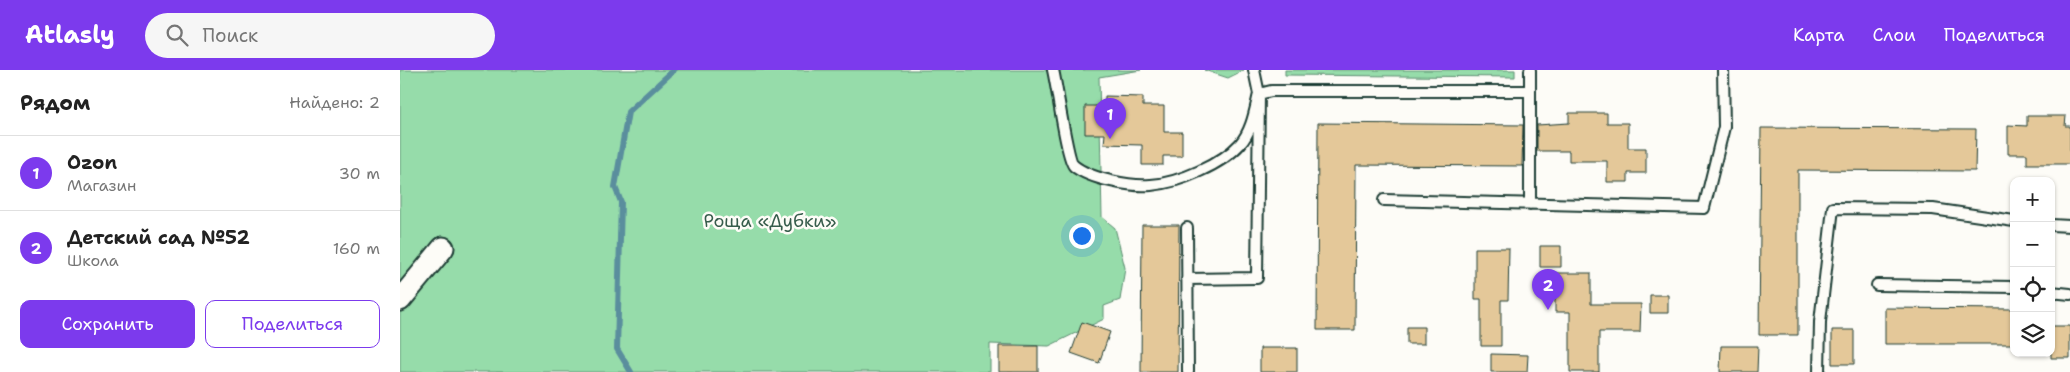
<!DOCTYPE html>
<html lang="ru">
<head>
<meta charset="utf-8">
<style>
	:root { --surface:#fff; --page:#f6f6f6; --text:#222; --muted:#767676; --line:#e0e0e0; --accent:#7c3aed }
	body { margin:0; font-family:"Shantell Sans",sans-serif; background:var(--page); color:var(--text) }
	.controls { position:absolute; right:15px; bottom:15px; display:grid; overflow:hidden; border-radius:10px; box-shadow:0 1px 4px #0004 }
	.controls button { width:45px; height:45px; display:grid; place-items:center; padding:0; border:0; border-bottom:1px solid var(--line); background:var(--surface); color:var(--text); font:25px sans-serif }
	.you { position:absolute; left:681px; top:165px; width:18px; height:18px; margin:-12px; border:4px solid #fff; border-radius:50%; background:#1a73e8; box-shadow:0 0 0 8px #1a73e833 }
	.badge { display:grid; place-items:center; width:32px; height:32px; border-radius:50%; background:var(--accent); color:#fff; font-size:16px; font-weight:700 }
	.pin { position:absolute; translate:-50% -41px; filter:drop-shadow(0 1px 2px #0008) }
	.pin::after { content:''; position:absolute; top:26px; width:18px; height:15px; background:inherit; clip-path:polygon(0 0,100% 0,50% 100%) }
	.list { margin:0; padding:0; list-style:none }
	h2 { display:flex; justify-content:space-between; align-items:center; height:65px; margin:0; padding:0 20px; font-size:21px }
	h2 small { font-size:16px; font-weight:400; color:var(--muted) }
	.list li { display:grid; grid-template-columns:32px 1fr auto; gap:15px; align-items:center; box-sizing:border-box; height:75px; padding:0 20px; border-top:1px solid var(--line) }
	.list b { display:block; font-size:19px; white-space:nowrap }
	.list p { margin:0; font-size:16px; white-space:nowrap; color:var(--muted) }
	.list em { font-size:16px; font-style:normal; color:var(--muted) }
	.actions { display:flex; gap:10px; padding:15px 20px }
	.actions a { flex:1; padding:11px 0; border:1px solid var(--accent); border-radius:10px; text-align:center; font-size:18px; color:var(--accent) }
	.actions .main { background:var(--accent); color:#fff }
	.icon { flex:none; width:28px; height:28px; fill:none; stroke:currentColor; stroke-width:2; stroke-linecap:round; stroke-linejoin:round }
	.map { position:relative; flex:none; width:1670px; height:302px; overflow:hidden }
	header { display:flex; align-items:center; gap:30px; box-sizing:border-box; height:70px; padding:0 25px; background:var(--accent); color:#fff }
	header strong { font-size:24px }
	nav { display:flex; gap:28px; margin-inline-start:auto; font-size:18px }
	.search { width:350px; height:45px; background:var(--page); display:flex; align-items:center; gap:12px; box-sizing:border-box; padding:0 18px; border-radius:28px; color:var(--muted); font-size:19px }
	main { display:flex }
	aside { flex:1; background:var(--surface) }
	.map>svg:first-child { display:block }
</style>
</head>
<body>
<header>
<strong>Atlasly</strong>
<div class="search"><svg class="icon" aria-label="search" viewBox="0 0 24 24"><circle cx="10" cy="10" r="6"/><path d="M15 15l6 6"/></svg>Поиск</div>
<nav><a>Карта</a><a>Слои</a><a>Поделиться</a></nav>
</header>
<main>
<aside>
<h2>Рядом<small>Найдено: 2</small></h2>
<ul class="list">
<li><span class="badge">1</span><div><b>Ozon</b><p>Магазин</p></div><em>30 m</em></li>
<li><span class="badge">2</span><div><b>Детский сад №52</b><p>Школа</p></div><em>160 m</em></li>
</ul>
<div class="actions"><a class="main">Сохранить</a><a>Поделиться</a></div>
</aside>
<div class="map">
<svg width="1670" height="302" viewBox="0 0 1670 302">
	<rect width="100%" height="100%" fill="#fdfcf7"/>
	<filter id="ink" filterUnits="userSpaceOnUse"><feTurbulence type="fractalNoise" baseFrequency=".02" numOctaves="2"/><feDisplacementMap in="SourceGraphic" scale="10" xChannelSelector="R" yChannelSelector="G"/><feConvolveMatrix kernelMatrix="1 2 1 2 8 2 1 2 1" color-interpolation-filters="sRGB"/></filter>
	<g filter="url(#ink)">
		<path fill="#96dcaa" stroke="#5a8c6f" d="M0,0H741L699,7L702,147L715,158L725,198L720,230L704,236V249L649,276L590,274V302H0Z
			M804,0H844L828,8Z
			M885,0H1115V7L885,5Z"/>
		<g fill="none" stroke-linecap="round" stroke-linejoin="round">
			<path stroke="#5a8e9d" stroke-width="6" d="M231,302L217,279L221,132L215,117L228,42L274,0"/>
		</g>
		<path fill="#e4c899" stroke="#1f3d34" d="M705,26L743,27V36H764V62H782V86H763V95H742V75L704,74L705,64H685V36H705Z
			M1169,43H1207V53H1228V78H1246V103H1228V112H1207V91H1169V81H1137V55L1169,53Z
			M1627,46H1666L1665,56H1670V94H1627V84H1608V55L1627,56Z
			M918,53L1123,55L1122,96L956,95L955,260H917Z
			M1361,58L1576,59L1575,101L1398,100V265H1359Z
			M742,155H779L778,302H741Z
			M1140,176H1161V197H1140Z
			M1075,178H1109L1108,230H1101V276H1081V229H1075Z
			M1155,203H1191V234H1241L1240,262H1199V302H1170V242H1155Z
			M1250,225H1268V243H1250Z
			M1485,238L1614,239V274H1485Z
			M682,252L710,262L699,293L671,283Z
			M1651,256H1670V288H1651Z
			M1007,257H1024V274H1007Z
			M1432,260H1454V294H1432Z
			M599,276H638V302H599Z
			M1321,276H1358L1357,302H1320Z
			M860,278H897V302H860Z
			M1091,284L1128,285L1127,302H1091Z"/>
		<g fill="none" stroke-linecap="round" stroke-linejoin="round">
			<g stroke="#1f3d34" stroke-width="14">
				<path id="service" d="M653,0C657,16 667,90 674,96C690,109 732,117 751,115C779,113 822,94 840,74C852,61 855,40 859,24L871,21H1130
					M1130,0V134
					M984,130L1304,138L1324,57L1323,0
					M1651,155L1670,156
					M787,158L788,302
					M787,209L857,208L859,24L854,0
					M1477,215L1614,217
					M1651,222L1670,224
					M1419,302L1420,252L1433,138L1533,139L1614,151"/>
			</g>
			<g stroke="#1f3d34" stroke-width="25">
				<path id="minor" d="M0,230L43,178"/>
			</g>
			<use href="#service" stroke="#fdfcf7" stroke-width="10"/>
			<use href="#minor" stroke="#fdfcf7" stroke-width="21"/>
		</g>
	</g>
	<g text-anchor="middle" stroke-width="5" stroke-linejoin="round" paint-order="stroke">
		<g font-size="18" fill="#375d4c" stroke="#fdfcf7">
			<text x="370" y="157">Роща «Дубки»</text>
		</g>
	</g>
</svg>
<div class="controls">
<button>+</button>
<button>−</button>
<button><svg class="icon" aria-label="locate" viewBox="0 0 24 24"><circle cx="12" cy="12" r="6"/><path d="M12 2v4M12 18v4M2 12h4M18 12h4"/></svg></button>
<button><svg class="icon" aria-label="layers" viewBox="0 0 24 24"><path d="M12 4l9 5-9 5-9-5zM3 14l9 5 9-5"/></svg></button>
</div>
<div class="you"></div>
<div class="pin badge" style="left:710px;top:69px">1</div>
<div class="pin badge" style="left:1148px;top:240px">2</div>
</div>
</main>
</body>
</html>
